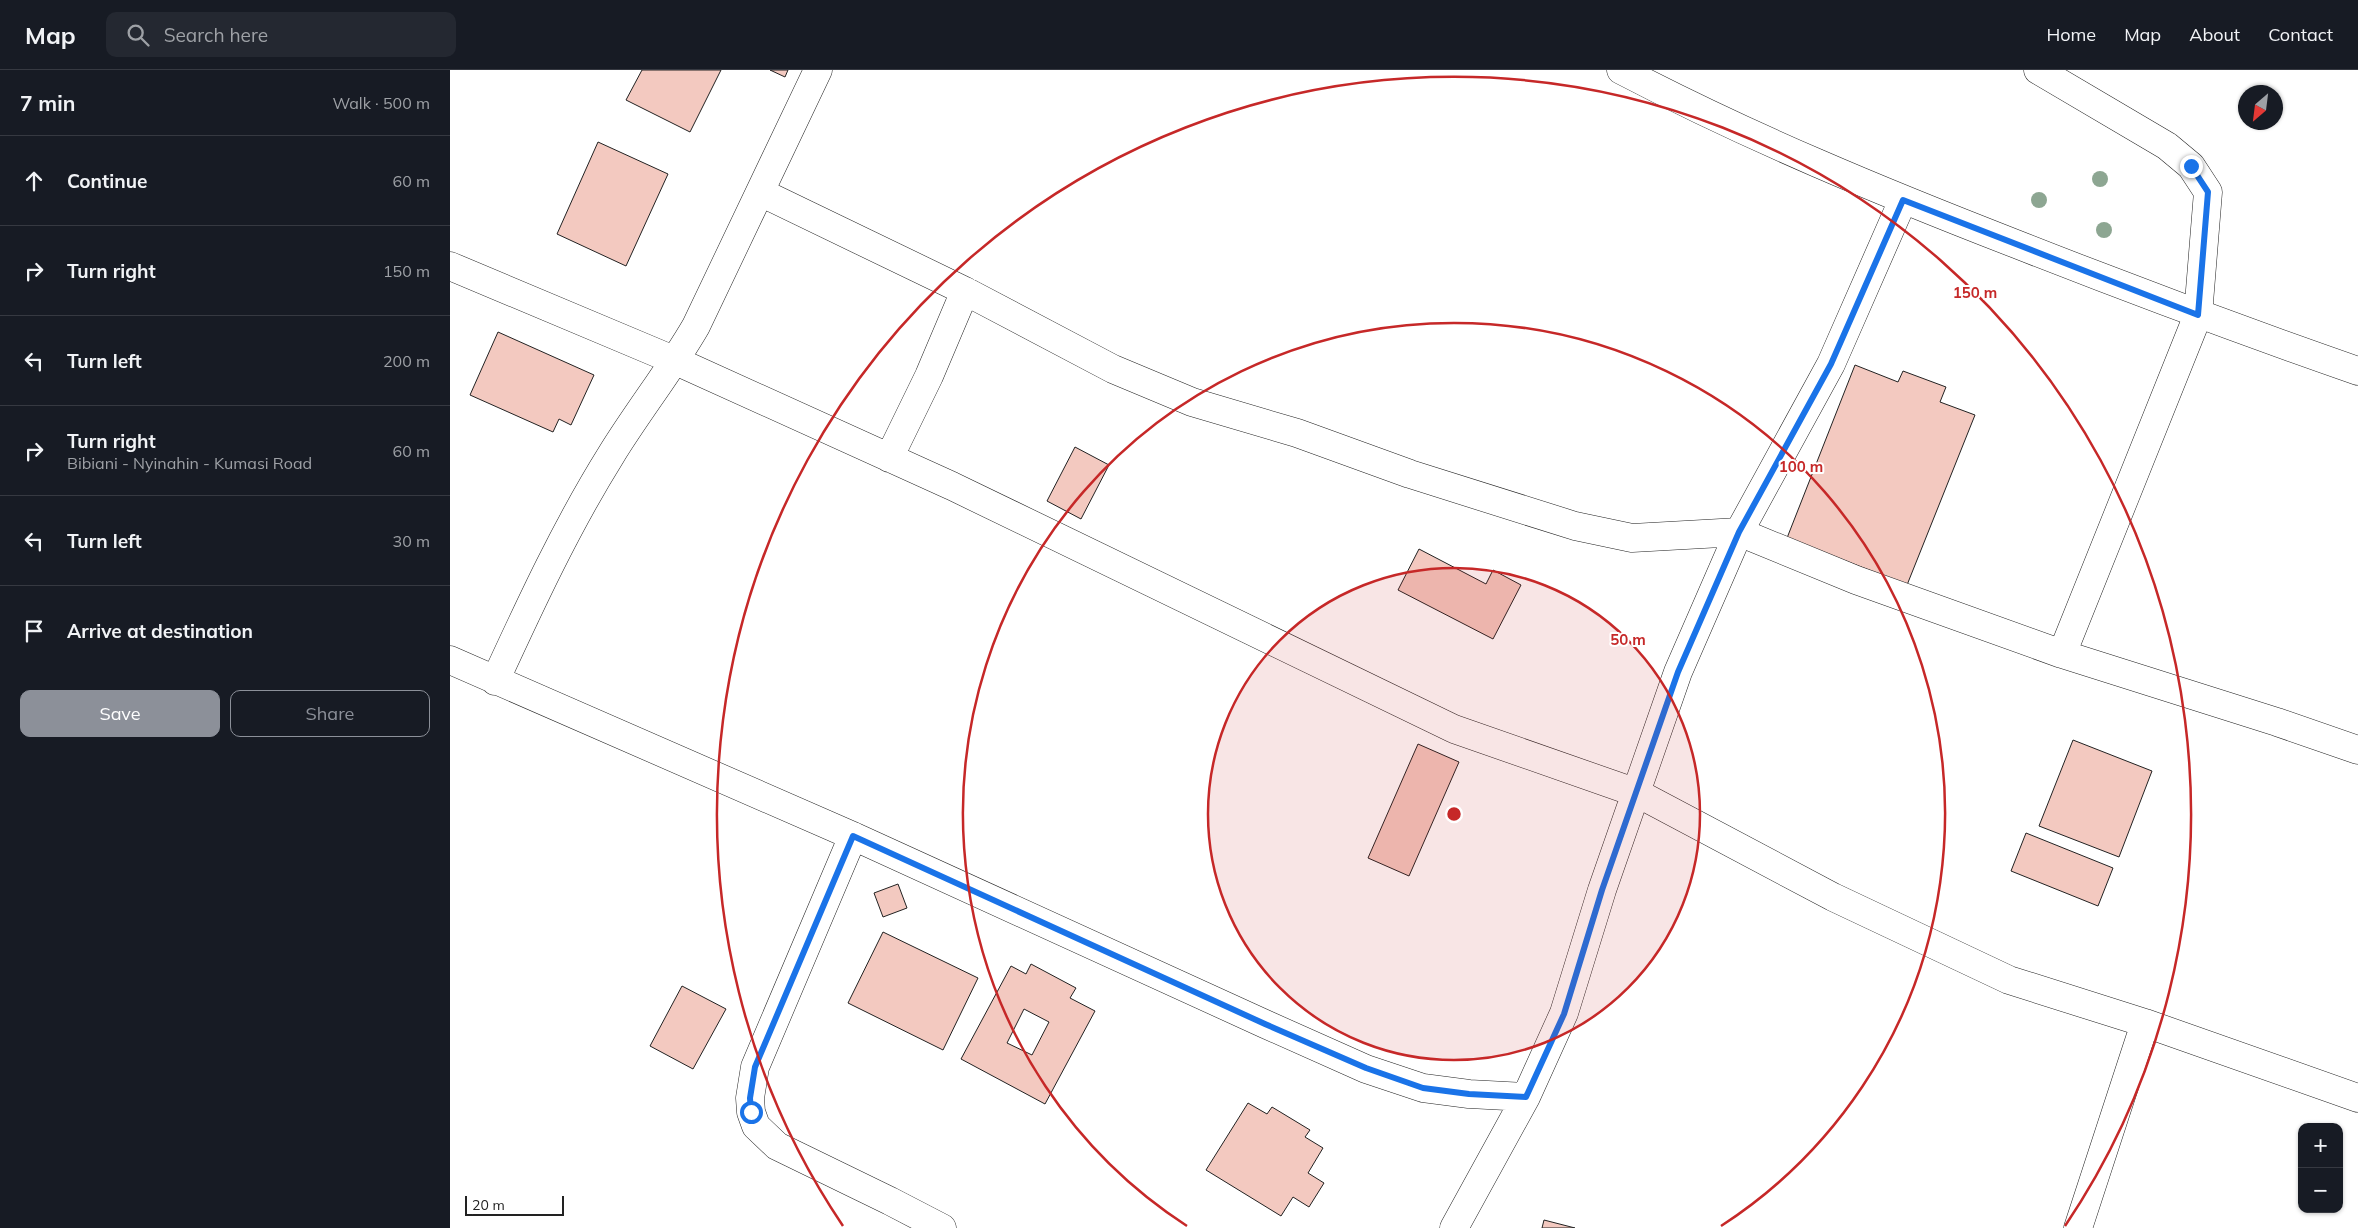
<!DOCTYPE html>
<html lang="en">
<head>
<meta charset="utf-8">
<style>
	:root { --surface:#171b24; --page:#242831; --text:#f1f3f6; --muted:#9ea1a6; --line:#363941; --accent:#8c9099 }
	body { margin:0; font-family:Mulish,sans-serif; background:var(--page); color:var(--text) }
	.controls { position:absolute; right:15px; bottom:15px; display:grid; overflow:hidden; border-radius:10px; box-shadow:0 1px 4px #0004 }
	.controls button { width:45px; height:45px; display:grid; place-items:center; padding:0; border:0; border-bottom:1px solid var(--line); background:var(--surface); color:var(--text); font:25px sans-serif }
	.compass { position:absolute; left:1788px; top:15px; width:45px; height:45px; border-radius:50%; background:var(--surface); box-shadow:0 1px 4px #0004; rotate:208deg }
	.scale { position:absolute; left:15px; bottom:12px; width:99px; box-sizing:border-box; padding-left:5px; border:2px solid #222; border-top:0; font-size:14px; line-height:18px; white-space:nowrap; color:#222; -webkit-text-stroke:4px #fff; paint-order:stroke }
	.stop { position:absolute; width:15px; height:15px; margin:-11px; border:4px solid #1a73e8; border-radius:50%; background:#fff }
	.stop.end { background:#1a73e8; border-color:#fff; box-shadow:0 1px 5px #0008 }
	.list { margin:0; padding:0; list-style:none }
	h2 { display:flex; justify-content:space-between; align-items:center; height:65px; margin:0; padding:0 20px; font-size:21px }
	h2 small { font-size:16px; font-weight:400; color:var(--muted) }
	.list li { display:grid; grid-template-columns:32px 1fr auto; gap:15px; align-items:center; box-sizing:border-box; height:90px; padding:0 20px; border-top:1px solid var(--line) }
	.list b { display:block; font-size:19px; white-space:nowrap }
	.list p { margin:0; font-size:16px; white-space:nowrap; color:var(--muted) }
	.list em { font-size:16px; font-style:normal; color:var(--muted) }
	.actions { display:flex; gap:10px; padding:15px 20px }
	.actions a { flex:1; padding:11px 0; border:1px solid var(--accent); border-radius:10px; text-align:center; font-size:18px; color:var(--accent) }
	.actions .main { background:var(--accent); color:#fff }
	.icon { flex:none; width:28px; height:28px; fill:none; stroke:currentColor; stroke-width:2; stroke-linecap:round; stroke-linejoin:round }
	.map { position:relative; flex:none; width:1908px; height:1158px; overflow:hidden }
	header { display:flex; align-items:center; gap:30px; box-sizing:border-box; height:70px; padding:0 25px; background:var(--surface); border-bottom:1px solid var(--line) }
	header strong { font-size:24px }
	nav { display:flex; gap:28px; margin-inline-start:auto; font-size:18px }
	.search { width:350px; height:45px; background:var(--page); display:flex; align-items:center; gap:12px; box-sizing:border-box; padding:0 18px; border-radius:10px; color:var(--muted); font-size:19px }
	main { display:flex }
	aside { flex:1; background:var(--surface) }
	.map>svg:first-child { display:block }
</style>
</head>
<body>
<header>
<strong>Map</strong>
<div class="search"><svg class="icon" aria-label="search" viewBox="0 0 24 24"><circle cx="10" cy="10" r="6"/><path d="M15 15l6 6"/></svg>Search here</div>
<nav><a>Home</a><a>Map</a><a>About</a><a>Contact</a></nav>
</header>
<main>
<aside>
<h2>7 min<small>Walk · 500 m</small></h2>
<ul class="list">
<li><svg class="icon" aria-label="ahead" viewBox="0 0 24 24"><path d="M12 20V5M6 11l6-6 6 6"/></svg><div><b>Continue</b></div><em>60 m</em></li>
<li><svg class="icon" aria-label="right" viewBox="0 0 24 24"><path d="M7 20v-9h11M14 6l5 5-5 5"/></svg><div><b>Turn right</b></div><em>150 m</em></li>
<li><svg class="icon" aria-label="left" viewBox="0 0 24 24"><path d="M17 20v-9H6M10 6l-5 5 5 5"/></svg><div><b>Turn left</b></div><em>200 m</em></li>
<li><svg class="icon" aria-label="right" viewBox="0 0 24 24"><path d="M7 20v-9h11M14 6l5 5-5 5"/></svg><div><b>Turn right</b><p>Bibiani - Nyinahin - Kumasi Road</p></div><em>60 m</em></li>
<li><svg class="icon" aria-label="left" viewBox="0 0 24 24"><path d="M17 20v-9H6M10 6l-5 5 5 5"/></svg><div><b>Turn left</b></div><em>30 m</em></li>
<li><svg class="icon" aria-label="arrive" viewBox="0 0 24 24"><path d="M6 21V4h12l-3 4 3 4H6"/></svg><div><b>Arrive at destination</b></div></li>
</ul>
<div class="actions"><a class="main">Save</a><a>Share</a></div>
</aside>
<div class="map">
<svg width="1908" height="1158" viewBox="0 0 1908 1158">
	<rect width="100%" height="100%" fill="#fff"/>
	<path fill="#f3c9c0" stroke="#222" fill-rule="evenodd" d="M192,0H271L240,62L176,30Z
		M320,0H338L335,7Z
		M148,72L218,104L176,196L107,164Z
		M48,262L144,305L121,355L109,349L103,362L20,325Z
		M1405,295L1448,312L1453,301L1496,317L1490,332L1525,345L1457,515L1337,468Z
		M625,377L659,395L631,449L597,431Z
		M969,479L1036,514L1043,500L1071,515L1043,569L948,520Z
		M1623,670L1702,701L1669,787L1589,756Z
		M968,674L1009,692L959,806L918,788Z
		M1576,763L1663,798L1648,836L1561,801Z
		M448,814L457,838L433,847L424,823Z
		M433,862L528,908L493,980L398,933Z
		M581,894L626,918L620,928L645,941L595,1034L511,989L561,896L576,904ZM574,939L599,952L582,985L557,973Z
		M232,916L276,939L243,999L200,976Z
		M798,1033L817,1044L822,1037L860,1060L855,1067L873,1078L858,1103L874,1113L859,1137L843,1127L831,1146L756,1100Z
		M1094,1150L1125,1158H1092Z"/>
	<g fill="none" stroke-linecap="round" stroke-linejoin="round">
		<g stroke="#222" stroke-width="29">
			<path id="street" d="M1588,0L1717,76L1741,96L1758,122L1748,245L1612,584
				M310,122L515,221L663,299L742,332L847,363L960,404L1125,456L1182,468L1289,462L1406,510L1612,584L1827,652L1908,680
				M0,196L226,291L502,416L1004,659L1187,723L1383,827L1559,910L1695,953L1908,1028
				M439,388L479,306L515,221
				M0,590L403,766L815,954L916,999L973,1018L1019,1024L1076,1027
				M45,611C80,535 116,457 161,385C188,341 220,301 246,256L368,0
				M403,766L305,997L300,1028L301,1042L306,1056L327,1076L440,1131L492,1158
				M1004,1158L1076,1027L1114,943L1152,820L1228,602L1289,462L1381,294L1453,130
				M1628,1158L1695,953"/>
		</g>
		<g stroke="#222" stroke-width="29">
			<path id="primary" d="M1171,0C1299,67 1432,122 1566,174C1680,219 1793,261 1908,301"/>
		</g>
		<use href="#street" stroke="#fff" stroke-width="28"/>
		<use href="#primary" stroke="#fff" stroke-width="28"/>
	</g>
	<g fill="#8da692">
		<circle cx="1650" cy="109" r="8"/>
		<circle cx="1589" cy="130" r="8"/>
		<circle cx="1654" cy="160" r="8"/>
	</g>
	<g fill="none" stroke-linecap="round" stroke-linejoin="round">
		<path stroke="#1a73e8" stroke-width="6" d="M301,1042L300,1028L305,997L403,766L815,954L916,998L973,1018L1019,1024L1076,1027L1114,944L1152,820L1228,602L1289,462L1381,294L1453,130L1748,245L1758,122L1741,96"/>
	</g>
	<circle cx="1004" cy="744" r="246" fill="#c62828" fill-opacity=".12"/>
	<g fill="none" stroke="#c62828" stroke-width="2.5">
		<circle cx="1004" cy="744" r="246"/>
		<path d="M737 1156A491 491 0 1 1 1271 1156"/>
		<path d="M393 1156A737 737 0 1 1 1615 1156"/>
	</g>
	<circle cx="1004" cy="744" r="8" fill="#c62828" stroke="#fff" stroke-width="2.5"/>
	<g font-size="15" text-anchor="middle" font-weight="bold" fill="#c62828" stroke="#fff" stroke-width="4" stroke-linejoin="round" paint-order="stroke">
		<text x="1525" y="228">150 m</text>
		<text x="1351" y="402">100 m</text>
		<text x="1178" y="575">50 m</text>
	</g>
</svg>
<div class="controls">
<button>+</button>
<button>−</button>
</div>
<svg class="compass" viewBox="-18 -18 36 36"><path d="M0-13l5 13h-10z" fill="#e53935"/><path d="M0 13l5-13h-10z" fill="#9ea1a6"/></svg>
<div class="scale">20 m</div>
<div class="stop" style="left:301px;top:1042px"></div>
<div class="stop end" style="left:1741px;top:96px"></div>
</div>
</main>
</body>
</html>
